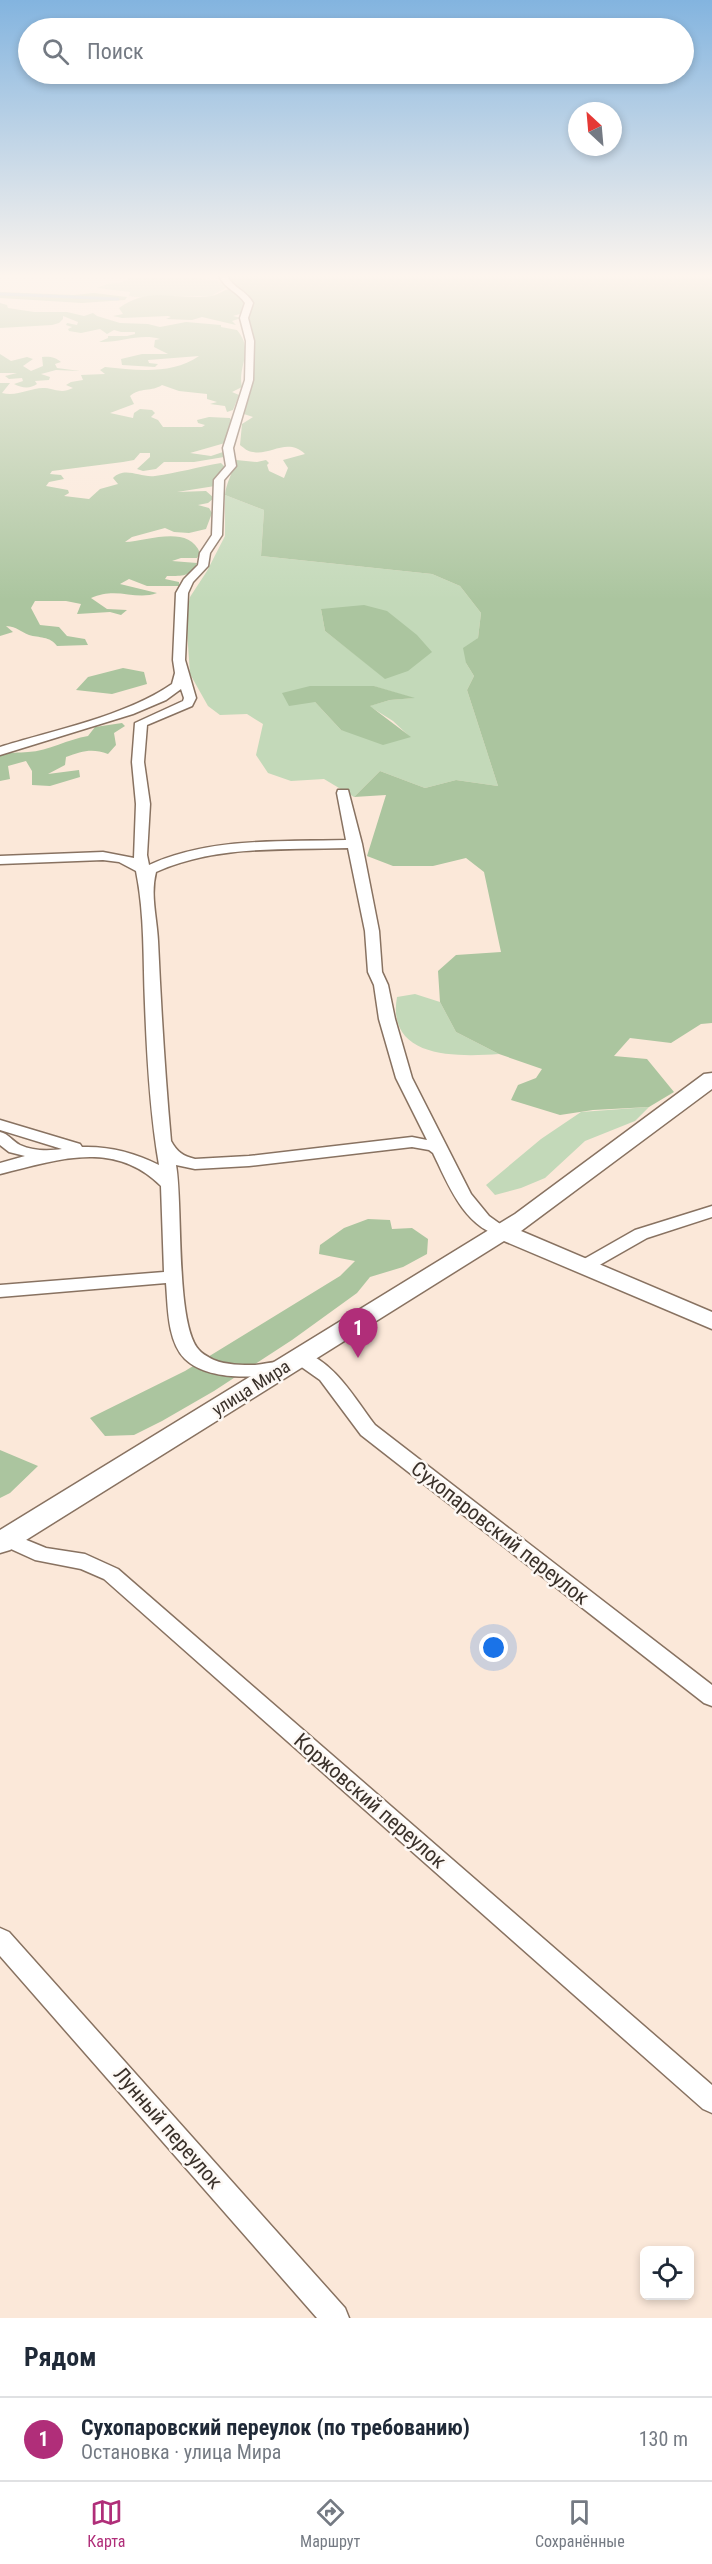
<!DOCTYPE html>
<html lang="ru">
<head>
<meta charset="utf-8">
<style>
	:root { --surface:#fff; --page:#f2f2f3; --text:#1f2937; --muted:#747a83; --line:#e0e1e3; --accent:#b02e79 }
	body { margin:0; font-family:"Roboto Condensed",sans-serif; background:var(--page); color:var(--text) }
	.controls { position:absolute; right:18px; bottom:18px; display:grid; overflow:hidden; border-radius:9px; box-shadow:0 3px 9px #0003 }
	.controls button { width:54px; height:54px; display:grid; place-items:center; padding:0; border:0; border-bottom:2px solid var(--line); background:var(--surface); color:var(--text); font:30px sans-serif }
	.compass { position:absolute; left:568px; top:102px; width:54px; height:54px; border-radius:50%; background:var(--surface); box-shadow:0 3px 9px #0003; rotate:334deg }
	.you { position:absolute; left:494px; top:1648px; width:21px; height:21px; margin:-15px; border:4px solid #fff; border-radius:50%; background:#1a73e8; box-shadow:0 0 0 9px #1a73e833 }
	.badge { display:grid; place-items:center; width:39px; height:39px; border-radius:50%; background:var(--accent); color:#fff; font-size:20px; font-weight:700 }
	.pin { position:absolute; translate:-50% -50px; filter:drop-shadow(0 2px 3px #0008) }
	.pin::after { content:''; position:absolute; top:32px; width:21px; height:18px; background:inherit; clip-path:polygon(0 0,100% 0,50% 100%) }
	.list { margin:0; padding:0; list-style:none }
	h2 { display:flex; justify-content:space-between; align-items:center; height:78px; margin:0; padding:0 24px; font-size:26px }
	h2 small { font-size:20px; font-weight:400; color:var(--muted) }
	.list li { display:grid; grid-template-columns:39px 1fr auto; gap:18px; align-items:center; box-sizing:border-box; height:84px; padding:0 24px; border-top:2px solid var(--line) }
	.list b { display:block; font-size:22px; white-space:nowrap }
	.list p { margin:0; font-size:20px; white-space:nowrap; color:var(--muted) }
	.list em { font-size:20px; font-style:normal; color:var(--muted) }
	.icon { flex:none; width:33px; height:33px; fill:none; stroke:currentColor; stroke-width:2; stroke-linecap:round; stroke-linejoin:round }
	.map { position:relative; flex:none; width:712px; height:2318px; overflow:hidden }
	.search { position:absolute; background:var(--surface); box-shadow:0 3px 9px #0003; left:18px; right:18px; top:18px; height:66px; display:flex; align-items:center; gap:15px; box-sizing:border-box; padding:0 21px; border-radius:33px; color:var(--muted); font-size:22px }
	.sheet { height:162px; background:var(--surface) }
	nav { display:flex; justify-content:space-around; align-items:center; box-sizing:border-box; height:84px; border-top:2px solid var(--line); background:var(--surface); font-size:16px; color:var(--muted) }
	nav a { display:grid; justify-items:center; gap:3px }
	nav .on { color:var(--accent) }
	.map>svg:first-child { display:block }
</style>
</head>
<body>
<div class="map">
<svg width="712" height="2318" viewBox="0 0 712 2318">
	<rect width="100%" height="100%" fill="#fbe8d9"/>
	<path fill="#c3d9b9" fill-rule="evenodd" d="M172,276L216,280L228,287L211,296L135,297L129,296L130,292L97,288L107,284L120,283L130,278Z
		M225,495L264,510L261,556L432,574L460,586L481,613L478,638L466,663L474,676L467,690L498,786L456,780L425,788L380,771L354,797L324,779L291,781L268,773L256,755L263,724L247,714L220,715L208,706L190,674L186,616L190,597L207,571L225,536ZM321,609L385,678L325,631ZM373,686L413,698L390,700L369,706L393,721L410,737L341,730L315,702Z
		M415,994L440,1002L456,1032L499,1054C457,1057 386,1059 397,997Z
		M649,1107L635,1121L585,1141L545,1178L521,1188L495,1195L486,1185L541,1139L581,1112Z"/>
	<path fill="#abc59f" d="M226,276H712V1023L701,1024L671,1043L630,1038L614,1056L647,1059L674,1092L649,1107L593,1110L560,1115L511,1100L518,1085L536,1078L542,1069L499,1054L456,1032L440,1002L438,971L456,955L501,952L484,872L466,858L433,866H393L367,856L386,795L354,797L380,771L425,788L456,780L498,786L467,690L474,676L466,663L463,648L478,638L481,613L460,586L432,574L261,556L264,510L225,495C226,483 233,472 236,460L257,462L266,460L269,463L267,465L269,471L284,478L288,468L283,460L305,454C287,437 270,456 253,452C248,452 244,448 240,445L242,424L253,417L244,414C253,383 255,362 251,330C249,321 247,311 254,304C250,296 247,291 238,288L244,302L243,313L233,316L241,318L232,321L236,325L202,317L192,320L166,319L171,317L168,316L122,318L113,316L123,314L119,308C150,285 176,301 211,296C221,294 226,287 236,289L226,281Z
		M0,292L74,295L94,293L127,297L125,300L82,303L0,298Z
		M0,303L7,305L8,308L34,312H67L84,316L93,313L97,316L120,323L148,324L160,327L186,322L221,325V327L237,330C255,351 237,366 242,387L232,392L239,395L233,410L227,412L225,406L210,404L217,402L207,399V394L179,391L162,385C152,392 140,387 130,396L134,404L110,413L133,418L134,413L140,409L152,410L155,413L151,417L158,420L163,427H202L205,425L198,423L197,420L209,417L230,418L232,422L225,443L190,453L211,456L223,452L227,454L224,457L194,462H164L156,469L143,471L137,469L150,457V453H140L134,460L123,462L52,471L50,474L61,475L64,479L49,482L46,486L68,490L69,493L64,496L89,499L100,489L118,484L113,478C125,466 140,478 155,476C177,473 198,467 221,463L225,467L215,486L177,492L206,491L214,498L208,503L198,505L209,508L212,513L206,529L189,533L174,532L165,528L132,537L125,542C147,541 189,524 200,553L197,558H181L172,561L197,563C192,577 180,576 167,576L165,579L179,582V586H147L129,579L120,584L157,593C135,601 117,586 91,598L107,609L127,610L121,615L110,612L77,614L81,604L66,601H35L31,608L40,625L59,627L67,636L85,639L88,645L57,646C50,636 39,638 29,635C19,631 18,627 6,626L13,632L0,636V383H10L2,393C18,397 31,387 45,388C56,389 61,394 73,388L66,385L71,382L83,380L81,375L105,374L100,370L105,367C136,370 172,375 199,356L148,360L149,363L158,364L155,367L122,365L121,359L142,354H168L154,347L155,340L160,339C140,333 120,343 99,342L108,338V336H127L135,334V332H121L114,330L107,334L100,329L81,333L69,331L68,329L72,327L66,325L67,323L77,325L78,322L63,316V319L59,323L52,325L0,328Z
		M0,354L11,361L27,357L33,359L23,366L31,371L43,366L42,357C49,356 56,357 61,362L55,364L57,368L80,371L56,370L41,374L50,377L49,380L35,381L37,384C30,389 22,388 14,384L23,381L22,378L9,379L5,376L17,373H0Z
		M364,605L387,611L417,635L432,652L408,671L385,679L325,631L321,609Z
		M123,668L144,672L147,684L112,694L76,690L88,677Z
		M310,686H374L415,698L390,700L370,706L411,737L383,745L341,730L315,702L289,706L282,693Z
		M122,723L125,726L114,733L116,745L108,754C92,748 82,751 66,757L65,765L48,774L79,770L80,777L50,786L32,785V771L26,761L8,766L10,779L0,781V754C10,752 19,753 28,752C49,751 68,739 88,736L95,727Z
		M368,1219L390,1220L392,1229L412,1228L428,1239L427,1254L403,1267L370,1277L357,1293L292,1340L214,1391L162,1421L134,1435L105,1436L90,1418L185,1371L340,1276L355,1261L319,1254L320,1245L344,1228Z
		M0,1450L38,1466L10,1493L0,1498Z"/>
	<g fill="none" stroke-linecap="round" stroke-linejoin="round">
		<path stroke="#8cb4d1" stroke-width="3" d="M0,294L118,299"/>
		<g stroke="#887261" stroke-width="3">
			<path id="street" d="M219,276H227C233,288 247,291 253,303L248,318L254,341L253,380L233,448L236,466L224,480L222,535L210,553L208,566L193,582L188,593L185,660L196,698L192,706L147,725L144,762L150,804L147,855L149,865C210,837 281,842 346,840L337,793L338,790H348L362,844L379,931L382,972L388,985L395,1019L412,1078L471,1194L489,1216L510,1231L507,1235L501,1236C464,1227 448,1184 433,1153L429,1150L412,1147L249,1166L195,1169L176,1165C183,1203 175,1325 199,1350C202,1354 210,1358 214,1360C226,1365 242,1365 255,1365C266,1364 276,1360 287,1363L289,1367L287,1371C258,1379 208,1381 185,1359C167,1341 168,1306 166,1283L0,1297V1285L164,1272L161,1186C114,1139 57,1160 0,1174V1163L25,1156L9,1152L0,1145V1132C9,1134 12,1141 20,1145C33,1151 49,1151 62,1149L0,1130V1120L80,1144L82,1147C110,1146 135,1153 159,1165C150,1113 147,1058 145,1004C143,960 145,915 136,871L119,862L103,860L0,864V856L103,852L134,858L136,804L132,762L135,723L183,701L184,698L181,689L166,700L133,714L0,755V747C54,730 126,716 172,684L175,673L173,660L176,593L184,579L198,565L200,553L212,535L214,480L226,466L223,448L245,380L246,341L240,318L245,303C238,292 225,289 219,276ZM348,848L365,931L368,972L374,985L379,1019L396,1078L427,1140L412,1137L249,1156L195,1159C183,1156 177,1152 171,1141C165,1074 161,1008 158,941C157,918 150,895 156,872C215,845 284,850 348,848Z
				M712,1206V1217L647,1238L589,1271H577L574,1267L577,1263L635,1230Z
				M300,1351C334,1360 355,1399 375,1425L712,1685V1706L704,1703L361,1435L320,1380L293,1361L291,1357L293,1353Z
				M7,1532L46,1548L85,1554L118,1569L712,2085V2113L703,2109L104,1579L81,1569L35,1560L0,1544V1534Z
				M0,1928L9,1932L345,2308L349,2318H317L0,1956Z"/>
		</g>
		<g stroke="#887261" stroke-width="3">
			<path id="secondary" d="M712,1073V1089L521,1231L712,1312V1329L504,1241L10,1550L0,1553V1530L515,1214L704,1074Z"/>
		</g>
		<use href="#street" fill="#fff" fill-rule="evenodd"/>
		<use href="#secondary" fill="#fff" fill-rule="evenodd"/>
	</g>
	<linearGradient id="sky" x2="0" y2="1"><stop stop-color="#83b4df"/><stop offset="0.46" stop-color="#fdf5ee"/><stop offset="1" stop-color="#fdf5ee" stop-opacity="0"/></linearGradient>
	<rect width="712" height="600" fill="url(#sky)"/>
	<g text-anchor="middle" stroke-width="5" stroke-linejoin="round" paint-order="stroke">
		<g font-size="18" fill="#3a312a" stroke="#fdf8f4">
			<text transform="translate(251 1388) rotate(-32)" y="6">улица Мира</text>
		</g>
		<g font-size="21" fill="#3a312a" stroke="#fdf8f4">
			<text transform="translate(500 1533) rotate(38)" y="7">Сухопаровский переулок</text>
			<text transform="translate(370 1801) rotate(41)" y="7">Коржовский переулок</text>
			<text transform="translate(168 2128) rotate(49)" y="7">Лунный переулок</text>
		</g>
	</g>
</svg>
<div class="controls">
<button><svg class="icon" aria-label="locate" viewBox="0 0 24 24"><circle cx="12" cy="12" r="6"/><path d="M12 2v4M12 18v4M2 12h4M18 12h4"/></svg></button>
</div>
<svg class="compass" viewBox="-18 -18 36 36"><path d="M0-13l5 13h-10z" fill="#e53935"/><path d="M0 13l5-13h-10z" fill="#747a83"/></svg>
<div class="you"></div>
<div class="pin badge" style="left:358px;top:1358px">1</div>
<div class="search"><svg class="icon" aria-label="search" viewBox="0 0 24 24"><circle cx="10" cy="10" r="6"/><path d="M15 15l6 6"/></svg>Поиск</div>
</div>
<section class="sheet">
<h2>Рядом<small></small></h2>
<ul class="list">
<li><span class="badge">1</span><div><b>Сухопаровский переулок (по требованию)</b><p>Остановка · улица Мира</p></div><em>130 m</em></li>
</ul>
</section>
<nav>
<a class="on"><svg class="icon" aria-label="map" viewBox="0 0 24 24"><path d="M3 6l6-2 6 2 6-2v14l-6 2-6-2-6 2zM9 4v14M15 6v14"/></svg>Карта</a>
<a><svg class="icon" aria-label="directions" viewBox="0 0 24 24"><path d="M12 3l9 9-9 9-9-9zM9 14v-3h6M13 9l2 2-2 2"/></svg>Маршрут</a>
<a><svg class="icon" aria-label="saved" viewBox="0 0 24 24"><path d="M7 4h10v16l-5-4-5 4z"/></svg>Сохранённые</a>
</nav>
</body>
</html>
